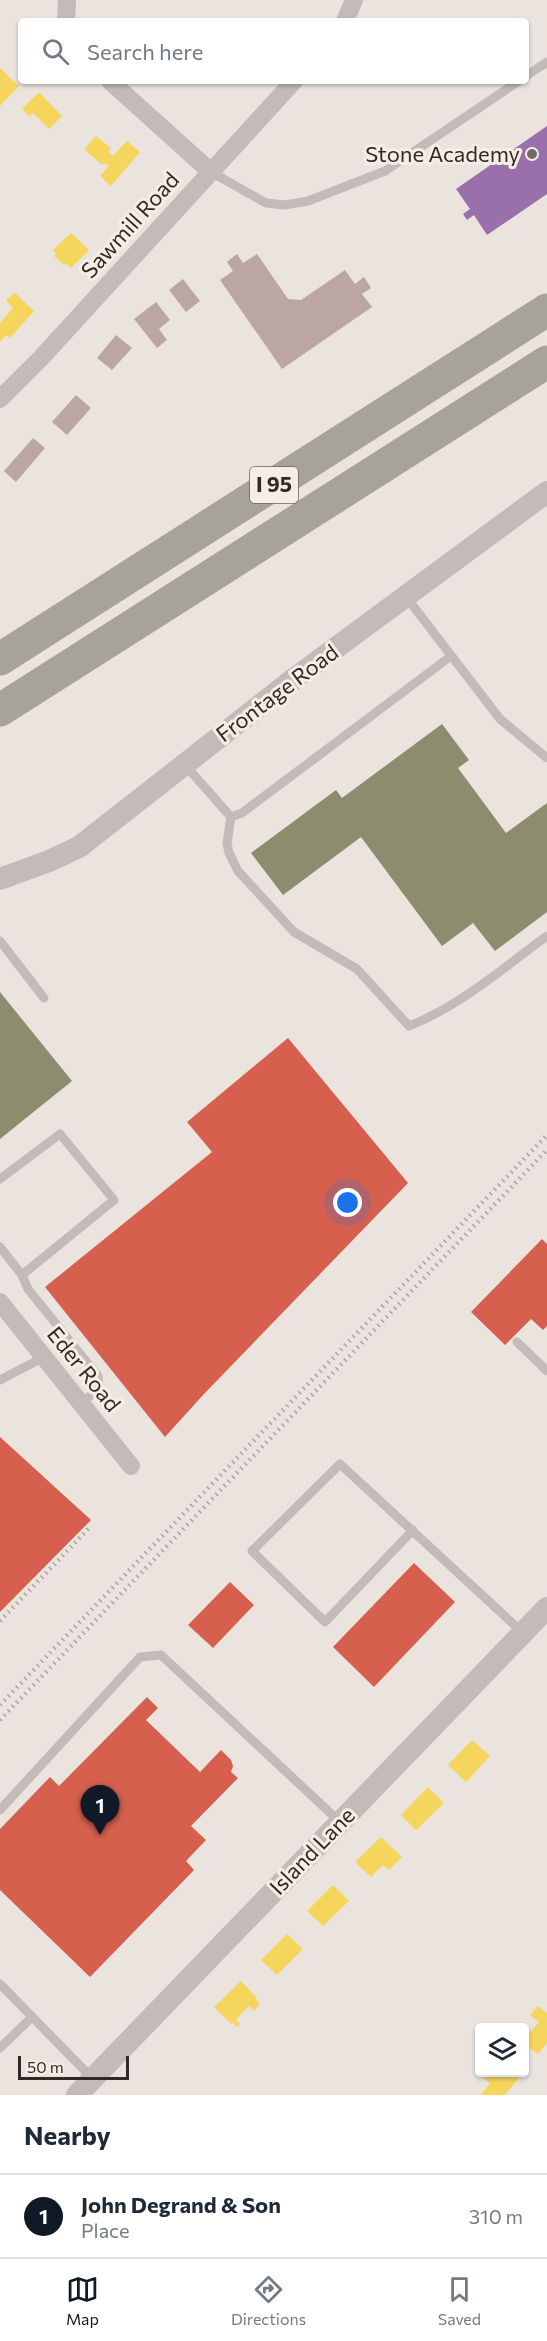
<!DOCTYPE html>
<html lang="en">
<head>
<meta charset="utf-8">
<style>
	:root { --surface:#fff; --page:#f6f6f7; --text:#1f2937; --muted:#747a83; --line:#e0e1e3; --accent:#111827 }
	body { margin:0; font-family:Commissioner,sans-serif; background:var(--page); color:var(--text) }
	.controls { position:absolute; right:18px; bottom:18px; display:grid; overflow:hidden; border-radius:6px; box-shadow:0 2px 4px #0004 }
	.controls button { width:54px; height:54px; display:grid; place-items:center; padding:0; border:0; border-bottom:2px solid var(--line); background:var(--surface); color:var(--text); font:30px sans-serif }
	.scale { position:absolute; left:18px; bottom:15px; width:111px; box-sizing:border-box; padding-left:6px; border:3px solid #322927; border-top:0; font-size:16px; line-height:21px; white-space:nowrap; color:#322927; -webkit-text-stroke:4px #f6ede5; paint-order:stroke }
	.you { position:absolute; left:348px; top:1203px; width:21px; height:21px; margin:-15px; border:4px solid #fff; border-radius:50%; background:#1a73e8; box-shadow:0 0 0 9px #1a73e833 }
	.badge { display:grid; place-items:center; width:39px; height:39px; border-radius:50%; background:var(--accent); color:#fff; font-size:20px; font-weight:700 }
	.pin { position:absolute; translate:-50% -50px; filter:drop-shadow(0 2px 3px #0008) }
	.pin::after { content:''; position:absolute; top:32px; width:21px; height:18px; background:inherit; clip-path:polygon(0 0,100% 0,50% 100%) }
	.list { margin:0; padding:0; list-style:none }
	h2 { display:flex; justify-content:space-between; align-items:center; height:78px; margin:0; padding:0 24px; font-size:26px }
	h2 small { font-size:20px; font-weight:400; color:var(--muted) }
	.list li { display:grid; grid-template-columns:39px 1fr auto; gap:18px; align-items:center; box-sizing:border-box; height:84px; padding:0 24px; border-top:2px solid var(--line) }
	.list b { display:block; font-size:22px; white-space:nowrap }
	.list p { margin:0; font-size:20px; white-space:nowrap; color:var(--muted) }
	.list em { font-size:20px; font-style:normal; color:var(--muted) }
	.icon { flex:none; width:33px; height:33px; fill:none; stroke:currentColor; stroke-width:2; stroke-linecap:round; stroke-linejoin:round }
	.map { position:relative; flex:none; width:547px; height:2095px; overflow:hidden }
	.search { position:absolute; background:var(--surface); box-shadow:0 2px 4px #0004; left:18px; right:18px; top:18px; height:66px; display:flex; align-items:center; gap:15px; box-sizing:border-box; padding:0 21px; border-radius:6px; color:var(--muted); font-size:22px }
	.sheet { height:162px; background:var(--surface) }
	nav { display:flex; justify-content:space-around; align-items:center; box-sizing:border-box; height:84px; border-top:2px solid var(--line); background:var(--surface); font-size:16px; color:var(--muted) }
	nav a { display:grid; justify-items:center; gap:3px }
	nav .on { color:var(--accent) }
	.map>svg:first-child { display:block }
</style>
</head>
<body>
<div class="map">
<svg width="547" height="2095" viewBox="0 0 547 2095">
	<rect width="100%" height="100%" fill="#eae3de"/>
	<path fill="#f6d55c" d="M0,68L19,86L0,106Z
		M39,92L62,116L49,129L33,113L29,116L22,109Z
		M96,136L111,148L108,152L113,156L127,141L140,152L111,186L100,176L109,166L105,163L102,165L84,149Z
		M71,233L89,250L71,268L66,263L64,265L54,256L56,254L53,250Z
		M14,292L34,311L10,338L6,335L0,342V323L13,308L6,301Z
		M472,1740L490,1756L466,1782L448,1765Z
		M428,1787L444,1803L416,1830L401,1815Z
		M381,1837L402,1857L389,1870L383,1865L371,1877L355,1862Z
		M333,1885L349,1901L323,1926L307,1911Z
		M287,1934L303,1949L277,1975L261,1960Z
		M241,1981L257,1998L256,2000L260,2004L254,2011L249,2006L236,2019L240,2024L237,2027L232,2022L231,2024L214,2007Z
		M538,2006L547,2013V2043L538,2054L524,2044V2040L539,2022L530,2015Z
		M489,2072H510L518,2079L505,2095H481L490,2083L484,2078Z"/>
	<path fill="#d6604d" d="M288,1038L408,1183L203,1395L165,1437L45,1287L212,1152L187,1122Z
		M542,1239L547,1244V1326L543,1330L531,1319L505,1345L471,1312Z
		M0,1437L91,1520L0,1612Z
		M414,1563L455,1602L374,1687L333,1647Z
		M230,1582L254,1605L213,1648L188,1625Z
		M147,1697L158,1708L146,1720L200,1772L221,1750L231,1760L233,1766L231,1772L238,1778L191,1826L206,1840L186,1861L194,1870L90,1977L0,1890V1829L50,1777L59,1786Z"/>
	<path fill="#9970ab" d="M547,126V194L487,235L474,215L467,220L463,214L470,209L456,189Z"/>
	<path fill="#8c8c6e" d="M442,724L469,760L458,768L506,833L547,803V912L495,951L473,923L442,946L361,837L283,895L251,853L336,790L342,798Z
		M0,992L72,1081L0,1139Z"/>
	<path fill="#bba6a2" d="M237,254L243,263L257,254L288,299L301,300L345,270L355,284L364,277L371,288L362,294L372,307L282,369L220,280L233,271L227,262Z
		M183,279L200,301L186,312L169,290Z
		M156,302L170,320L159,329L167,340L157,348L134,319Z
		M116,335L132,348L112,370L97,358Z
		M76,395L91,408L67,435L52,422Z
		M33,438L45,448L16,482L4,471Z"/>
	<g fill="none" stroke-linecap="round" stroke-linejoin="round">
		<path stroke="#c2bbb7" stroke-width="9" d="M526,76L547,62
			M211,172L266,203L285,205L308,201L385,171L519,81
			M407,598L500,719L547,758
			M185,765L231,817L242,813L451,656
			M231,817L227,843L229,853L238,871L294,932L357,969L409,1026C460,1006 503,968 547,936
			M0,941L44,998
			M0,1179L60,1134L114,1200L22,1275L28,1289L98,1376L99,1388L81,1404
			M0,1247L22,1275
			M517,1342L547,1371
			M0,1380L44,1357
			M413,1530L325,1622L252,1551L340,1464L522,1632
			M0,1810L140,1657L161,1655L340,1822
			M0,1984L93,2079
			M0,2048L32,2017"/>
		<path stroke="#c2bbb7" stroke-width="18" d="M66,21L67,0
			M345,21L354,0
			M110,81L211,172
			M0,399L41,358L294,81
			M0,1302L131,1466"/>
		<path stroke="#c2bbb7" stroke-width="22" d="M0,879L49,861L79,847L295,678L547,492
			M77,2095L547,1608"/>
		<path stroke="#a8a29d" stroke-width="33" d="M0,659L547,310
			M0,710L547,362"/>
		<path stroke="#aaa5a2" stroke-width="4.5" stroke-dasharray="1.5 4.5" stroke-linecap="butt" d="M0,1621L91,1526
			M0,1705L547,1135
			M0,1720L547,1150"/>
	</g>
	<circle fill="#726a67" stroke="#f6ede5" stroke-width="2" cx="532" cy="154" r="6"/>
	<g text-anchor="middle" stroke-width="6" stroke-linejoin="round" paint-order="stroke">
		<rect fill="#f6ede5" stroke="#6d6460" stroke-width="1.5" x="250" y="467" width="48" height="36" rx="4.5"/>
		<g font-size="21" font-weight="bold" fill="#322927">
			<text x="274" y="492">I 95</text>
		</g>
		<g font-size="22" fill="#322927" stroke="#f6ede5" text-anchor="end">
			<text x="520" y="162">Stone Academy</text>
		</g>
		<g font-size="22" fill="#322927" stroke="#f6ede5">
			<text transform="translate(130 225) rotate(-48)" y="8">Sawmill Road</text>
			<text transform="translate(277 693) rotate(-37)" y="8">Frontage Road</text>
			<text transform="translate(84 1369) rotate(51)" y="8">Eder Road</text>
			<text transform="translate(312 1851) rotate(-46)" y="8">Island Lane</text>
		</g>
	</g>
</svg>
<div class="controls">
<button><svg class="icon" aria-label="layers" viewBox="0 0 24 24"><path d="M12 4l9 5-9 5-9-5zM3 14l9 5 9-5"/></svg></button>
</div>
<div class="scale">50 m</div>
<div class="you"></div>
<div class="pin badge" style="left:100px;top:1835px">1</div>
<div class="search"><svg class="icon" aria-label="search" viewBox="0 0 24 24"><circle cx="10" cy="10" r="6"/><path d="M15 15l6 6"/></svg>Search here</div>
</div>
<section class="sheet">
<h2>Nearby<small></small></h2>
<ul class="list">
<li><span class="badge">1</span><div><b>John Degrand &amp; Son</b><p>Place</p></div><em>310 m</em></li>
</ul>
</section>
<nav>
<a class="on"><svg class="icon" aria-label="map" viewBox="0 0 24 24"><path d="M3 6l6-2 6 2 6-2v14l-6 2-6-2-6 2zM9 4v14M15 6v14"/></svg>Map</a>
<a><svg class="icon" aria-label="directions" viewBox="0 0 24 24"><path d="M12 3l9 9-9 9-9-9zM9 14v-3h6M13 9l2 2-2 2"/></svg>Directions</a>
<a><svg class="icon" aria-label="saved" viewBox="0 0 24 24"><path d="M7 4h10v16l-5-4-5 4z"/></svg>Saved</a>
</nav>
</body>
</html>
